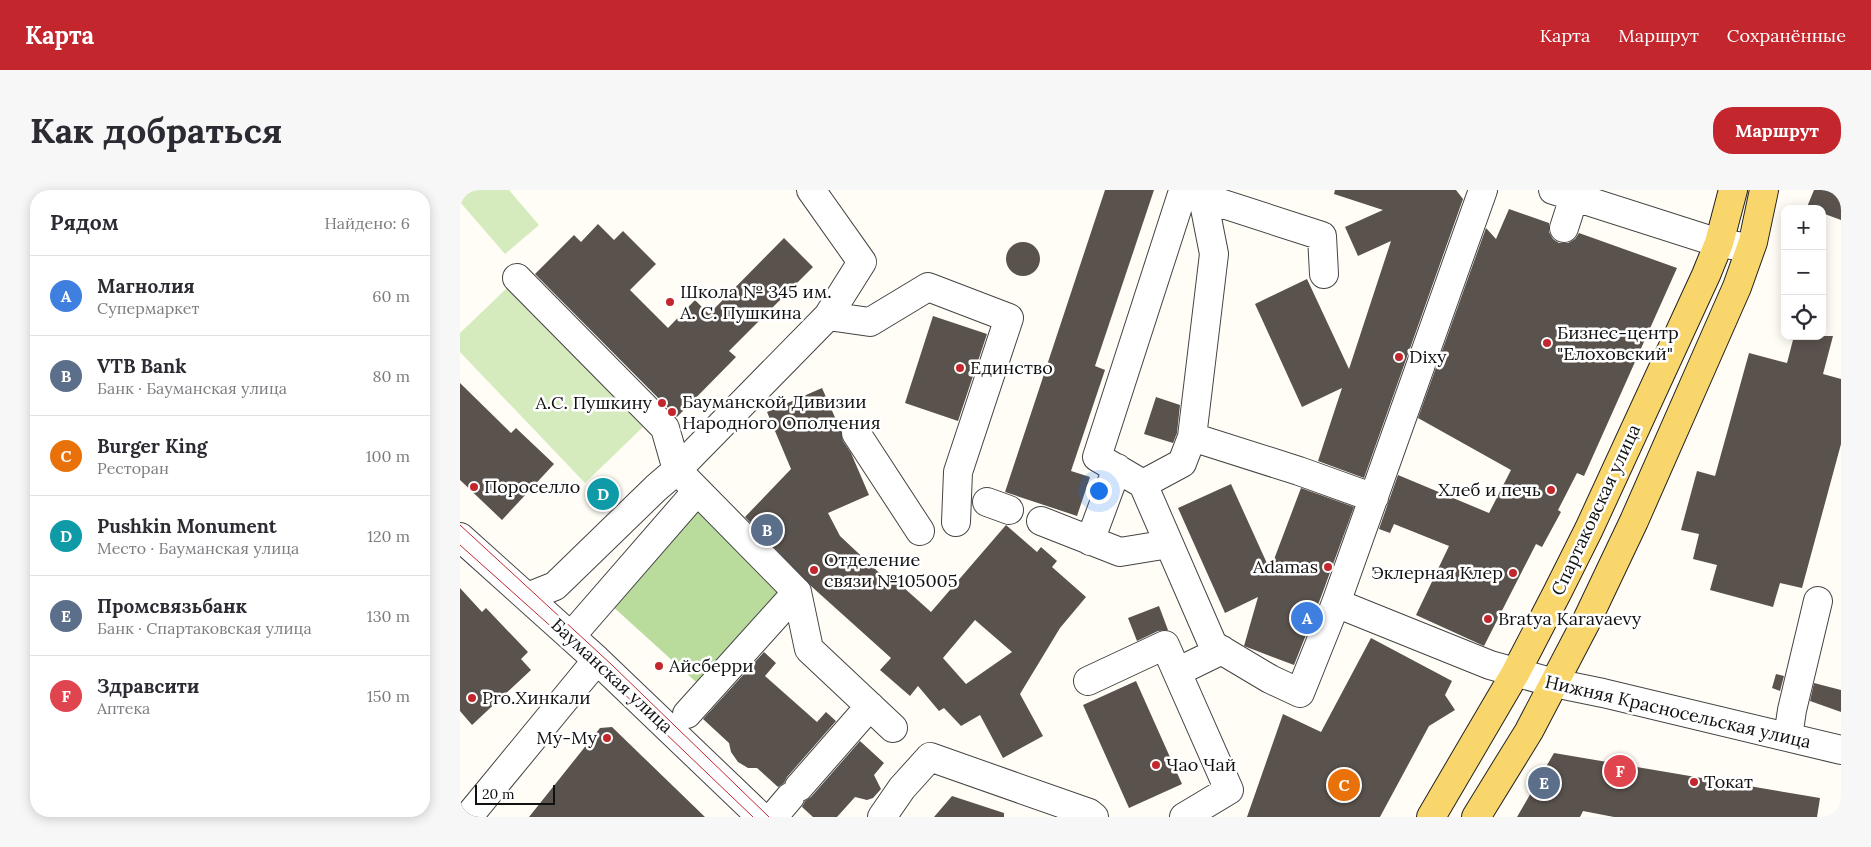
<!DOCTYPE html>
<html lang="ru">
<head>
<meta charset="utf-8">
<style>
	:root { --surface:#fff; --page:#f7f7f7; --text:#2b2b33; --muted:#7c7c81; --line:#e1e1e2; --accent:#c4262e }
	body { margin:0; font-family:Lora,serif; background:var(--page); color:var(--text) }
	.controls { position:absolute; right:15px; top:15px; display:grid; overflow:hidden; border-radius:10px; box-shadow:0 2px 12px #0003 }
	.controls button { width:45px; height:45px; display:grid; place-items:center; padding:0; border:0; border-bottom:1px solid var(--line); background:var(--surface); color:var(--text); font:25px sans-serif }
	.scale { position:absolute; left:15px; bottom:12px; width:80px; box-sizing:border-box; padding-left:5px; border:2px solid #111; border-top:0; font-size:14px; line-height:18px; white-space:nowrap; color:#111; -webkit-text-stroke:4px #fff; paint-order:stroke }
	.you { position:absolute; left:638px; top:300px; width:18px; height:18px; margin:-12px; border:4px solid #fff; border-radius:50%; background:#1a73e8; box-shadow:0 0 0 8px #1a73e833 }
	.badge { display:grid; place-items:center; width:32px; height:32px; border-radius:50%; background:var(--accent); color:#fff; font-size:16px; font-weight:700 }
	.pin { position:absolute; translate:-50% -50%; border:2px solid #fff; box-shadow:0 1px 5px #0006 }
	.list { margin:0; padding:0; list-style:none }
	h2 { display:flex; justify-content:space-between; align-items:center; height:65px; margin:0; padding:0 20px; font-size:21px }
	h2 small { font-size:16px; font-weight:400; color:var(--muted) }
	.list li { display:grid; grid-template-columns:32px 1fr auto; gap:15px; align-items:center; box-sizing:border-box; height:80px; padding:0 20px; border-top:1px solid var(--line) }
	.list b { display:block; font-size:19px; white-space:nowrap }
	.list p { margin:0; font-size:16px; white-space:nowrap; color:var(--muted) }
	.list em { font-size:16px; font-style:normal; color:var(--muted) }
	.icon { flex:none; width:28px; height:28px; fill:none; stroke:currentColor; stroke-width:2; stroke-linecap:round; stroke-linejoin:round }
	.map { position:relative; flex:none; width:1381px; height:627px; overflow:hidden; border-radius:20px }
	header { display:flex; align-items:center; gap:30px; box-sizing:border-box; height:70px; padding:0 25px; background:var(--accent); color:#fff }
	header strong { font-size:24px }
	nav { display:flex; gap:28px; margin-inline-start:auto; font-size:18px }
	.intro { display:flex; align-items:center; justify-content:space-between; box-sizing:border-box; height:120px; padding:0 30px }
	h1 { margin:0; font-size:35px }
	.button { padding:12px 22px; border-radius:20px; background:var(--accent); color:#fff; font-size:18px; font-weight:700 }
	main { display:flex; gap:30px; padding:0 30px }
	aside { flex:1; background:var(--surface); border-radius:20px; box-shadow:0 2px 12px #0003 }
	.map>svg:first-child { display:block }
</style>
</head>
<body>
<header>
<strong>Карта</strong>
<nav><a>Карта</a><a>Маршрут</a><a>Сохранённые</a></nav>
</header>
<div class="intro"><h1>Как добраться</h1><a class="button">Маршрут</a></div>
<main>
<aside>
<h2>Рядом<small>Найдено: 6</small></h2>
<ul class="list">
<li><span class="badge" style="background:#3f7fe0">A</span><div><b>Магнолия</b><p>Супермаркет</p></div><em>60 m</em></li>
<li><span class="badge" style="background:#5c6f8a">B</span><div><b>VTB Bank</b><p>Банк · Бауманская улица</p></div><em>80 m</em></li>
<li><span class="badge" style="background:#e8710a">C</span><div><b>Burger King</b><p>Ресторан</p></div><em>100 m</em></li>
<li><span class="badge" style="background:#0f9aa8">D</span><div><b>Pushkin Monument</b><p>Место · Бауманская улица</p></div><em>120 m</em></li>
<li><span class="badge" style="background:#5c6f8a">E</span><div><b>Промсвязьбанк</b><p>Банк · Спартаковская улица</p></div><em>130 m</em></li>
<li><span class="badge" style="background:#e0444e">F</span><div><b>Здравсити</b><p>Аптека</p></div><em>150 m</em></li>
</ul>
</aside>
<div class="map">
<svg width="1381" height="627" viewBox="0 0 1381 627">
	<rect width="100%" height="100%" fill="#fffdf5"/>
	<path fill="#d5ebbd" d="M0,0H49L79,35L45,64L0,12Z
		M48,97L183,237L125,293L0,162V143Z"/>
	<path fill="#b9dc9c" d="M239,315L320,399L236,492L150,414Z"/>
	<path fill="#5a524d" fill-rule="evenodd" d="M645,0H694L635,176L645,180L611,281L630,287L617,326L545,302Z
		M875,0H996L1003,9L904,288L858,271L882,198L842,217L795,114L847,89L889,179L931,51L898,66L885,37L923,20L874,4Z
		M1354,0H1381V30L1362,23V19L1347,17Z
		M1049,19L1089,33V42L1093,49L1099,53H1108L1115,49L1119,43L1217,78L1124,286L1117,283L1098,320L1101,322L1082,357L1076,354L1024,456L956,425L989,356L934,334L930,343L919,339L938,285L1029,323L1051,280L958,228L1026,38L1036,49Z
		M138,34L154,50L163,41L196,74L170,100L208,138L235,110L249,124L324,48L353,77L269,161L276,167L217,227L75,84L114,45L121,52Z
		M546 69a17 17 0 1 1 34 0a17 17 0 1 1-34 0Z
		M473,126L527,144L498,231L445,213Z
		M1334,146H1373L1363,184L1381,189V254L1342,398L1320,393L1313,417L1250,400L1257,375L1233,369L1239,344L1221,340L1237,281L1255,286L1289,163L1327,173Z
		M0,193L51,243L56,238L94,274L42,330L0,290Z
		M362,198L381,241L383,251L391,263L409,305L368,323L380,346L429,392L433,388L471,422L546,335L577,362L581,357L597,371L592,377L626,407L600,438L560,504L583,546L543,568L520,525L501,536L484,518L479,521L458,496L450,506L420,480L431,468L351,396L285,327L331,279L307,222ZM515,430L552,462L506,494L483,468Z
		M696,207L720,215L717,243L713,253L684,244Z
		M771,294L810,380L841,298L894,317L861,407L834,475L784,456L798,407L765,423L718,318Z
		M0,398L22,422L26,418L68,462L61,469L71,480L12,535L0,521Z
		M699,416L708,440L698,441L677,451L668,428Z
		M911,448L992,491L985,505L995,520L969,536L920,627H787L823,524L861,542Z
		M304,462L316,473L305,486L357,532L366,522L376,531L327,587L324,593L318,597L297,578H288L278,572L271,562L269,553L243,529Z
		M1316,484L1324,486L1320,501L1312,498Z
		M676,491L722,594L669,618L623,515Z
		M1354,493L1381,500V522L1350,511Z
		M152,537L245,627H69L140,538Z
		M400,551L424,573L414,585L421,599L413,608L407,610L395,607L377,627H353L342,617L345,611L351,607Z
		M1094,563L1360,608L1357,627H1154L1123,621L1120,627H1057Z
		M492,606L544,623V627H474Z"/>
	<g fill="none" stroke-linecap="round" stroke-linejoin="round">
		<g stroke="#444" stroke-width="30">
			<path id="minor" d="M1093,0L1259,53L1290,58
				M1104,38L1114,7
				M864,84L862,46L723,1L637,267L683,294L753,455L810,489L840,503L876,413L1023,0
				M57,88L205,238L217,280L337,402L349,459L433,538
				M368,126L410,132L468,97L549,128L498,282L496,332
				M396,243L460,341
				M732,247L839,281L914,308
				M683,294L722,273L732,247L754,64L743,8L746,0
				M527,312L549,320
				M581,331L660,362L709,354
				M0,347L137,470L301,627
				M630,351L657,278
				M70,410L75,404L95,396L196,298L217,280L368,126L402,72L351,0
				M876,413L1030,475L1094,493L1143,503L1381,560
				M111,446L237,301
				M717,482L762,460
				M628,491L705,455L769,600L724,627
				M227,524L337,402
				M1328,547L1332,520L1358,411
				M339,597L410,516
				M8,627L137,470
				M313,627L330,607
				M422,627L442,598L470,567L629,623L634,627"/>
		</g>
		<g stroke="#222" stroke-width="30">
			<path id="major" d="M971,627L1056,482L1098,401L1129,339L1246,85L1259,53L1273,0
				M1016,627L1069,541L1127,430L1174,331L1277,97L1293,52L1304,0"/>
		</g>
		<use href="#minor" stroke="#fff" stroke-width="28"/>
		<use href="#major" stroke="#f9d66b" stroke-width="28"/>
		<path stroke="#c4262e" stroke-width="1" d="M0,335L152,475L309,627
			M0,355L134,475L293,627"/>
	</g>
	<g fill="#c4262e" stroke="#fff" stroke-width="2">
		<circle cx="210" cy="112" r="5"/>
		<circle cx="1087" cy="153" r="5"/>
		<circle cx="939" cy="167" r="5"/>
		<circle cx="500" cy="178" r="5"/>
		<circle cx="202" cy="213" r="5"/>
		<circle cx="212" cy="222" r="5"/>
		<circle cx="14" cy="297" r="5"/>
		<circle cx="1091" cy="300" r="5"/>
		<circle cx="868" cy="377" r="5"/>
		<circle cx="354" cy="380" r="5"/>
		<circle cx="1053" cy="383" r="5"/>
		<circle cx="1028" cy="429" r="5"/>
		<circle cx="199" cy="476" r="5"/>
		<circle cx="12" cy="508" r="5"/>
		<circle cx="147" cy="548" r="5"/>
		<circle cx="696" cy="575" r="5"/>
		<circle cx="1234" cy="592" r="5"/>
	</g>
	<g text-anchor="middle" stroke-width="5" stroke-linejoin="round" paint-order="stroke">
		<g font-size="18" fill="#111" stroke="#fff" text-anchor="start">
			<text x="220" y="108">Школа № 345 им.<tspan x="220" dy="21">А. С. Пушкина</tspan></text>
			<text x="1097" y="149">Бизнес-центр<tspan x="1097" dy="21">"Елоховский"</tspan></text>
			<text x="949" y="173">Dixy</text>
			<text x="510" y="184">Единство</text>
			<text x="222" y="218">Бауманской Дивизии<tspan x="222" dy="21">Народного Ополчения</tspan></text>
			<text x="192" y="219" text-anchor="end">А.С. Пушкину</text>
			<text x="24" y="303">Пороселло</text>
			<text x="1081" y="306" text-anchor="end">Хлеб и печь</text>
			<text x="364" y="376">Отделение<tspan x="364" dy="21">связи №105005</tspan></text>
			<text x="858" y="383" text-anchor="end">Adamas</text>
			<text x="1043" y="389" text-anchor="end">Эклерная Клер</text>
			<text x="1038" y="435">Bratya Karavaevy</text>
			<text x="209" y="482">Айсберри</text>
			<text x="22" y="514">Pro.Хинкали</text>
			<text x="137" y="554" text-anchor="end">Му-Му</text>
			<text x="706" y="581">Чао Чай</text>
			<text x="1244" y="598">Токат</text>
		</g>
		<g font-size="18" fill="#111" stroke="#fff">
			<text transform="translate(1136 320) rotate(-65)" y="6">Спартаковская улица</text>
			<text transform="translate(152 486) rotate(43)" y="6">Бауманская улица</text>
			<text transform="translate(1218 522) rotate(13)" y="6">Нижняя Красносельская улица</text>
		</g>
	</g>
</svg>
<div class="controls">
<button>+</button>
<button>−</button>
<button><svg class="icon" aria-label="locate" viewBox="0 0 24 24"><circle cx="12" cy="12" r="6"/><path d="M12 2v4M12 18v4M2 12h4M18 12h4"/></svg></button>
</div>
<div class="scale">20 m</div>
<div class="you"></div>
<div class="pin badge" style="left:847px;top:428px;background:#3f7fe0">A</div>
<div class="pin badge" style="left:307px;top:340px;background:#5c6f8a">B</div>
<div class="pin badge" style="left:884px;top:595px;background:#e8710a">C</div>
<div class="pin badge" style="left:143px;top:304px;background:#0f9aa8">D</div>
<div class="pin badge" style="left:1084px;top:593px;background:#5c6f8a">E</div>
<div class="pin badge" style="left:1160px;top:581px;background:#e0444e">F</div>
</div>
</main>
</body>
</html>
